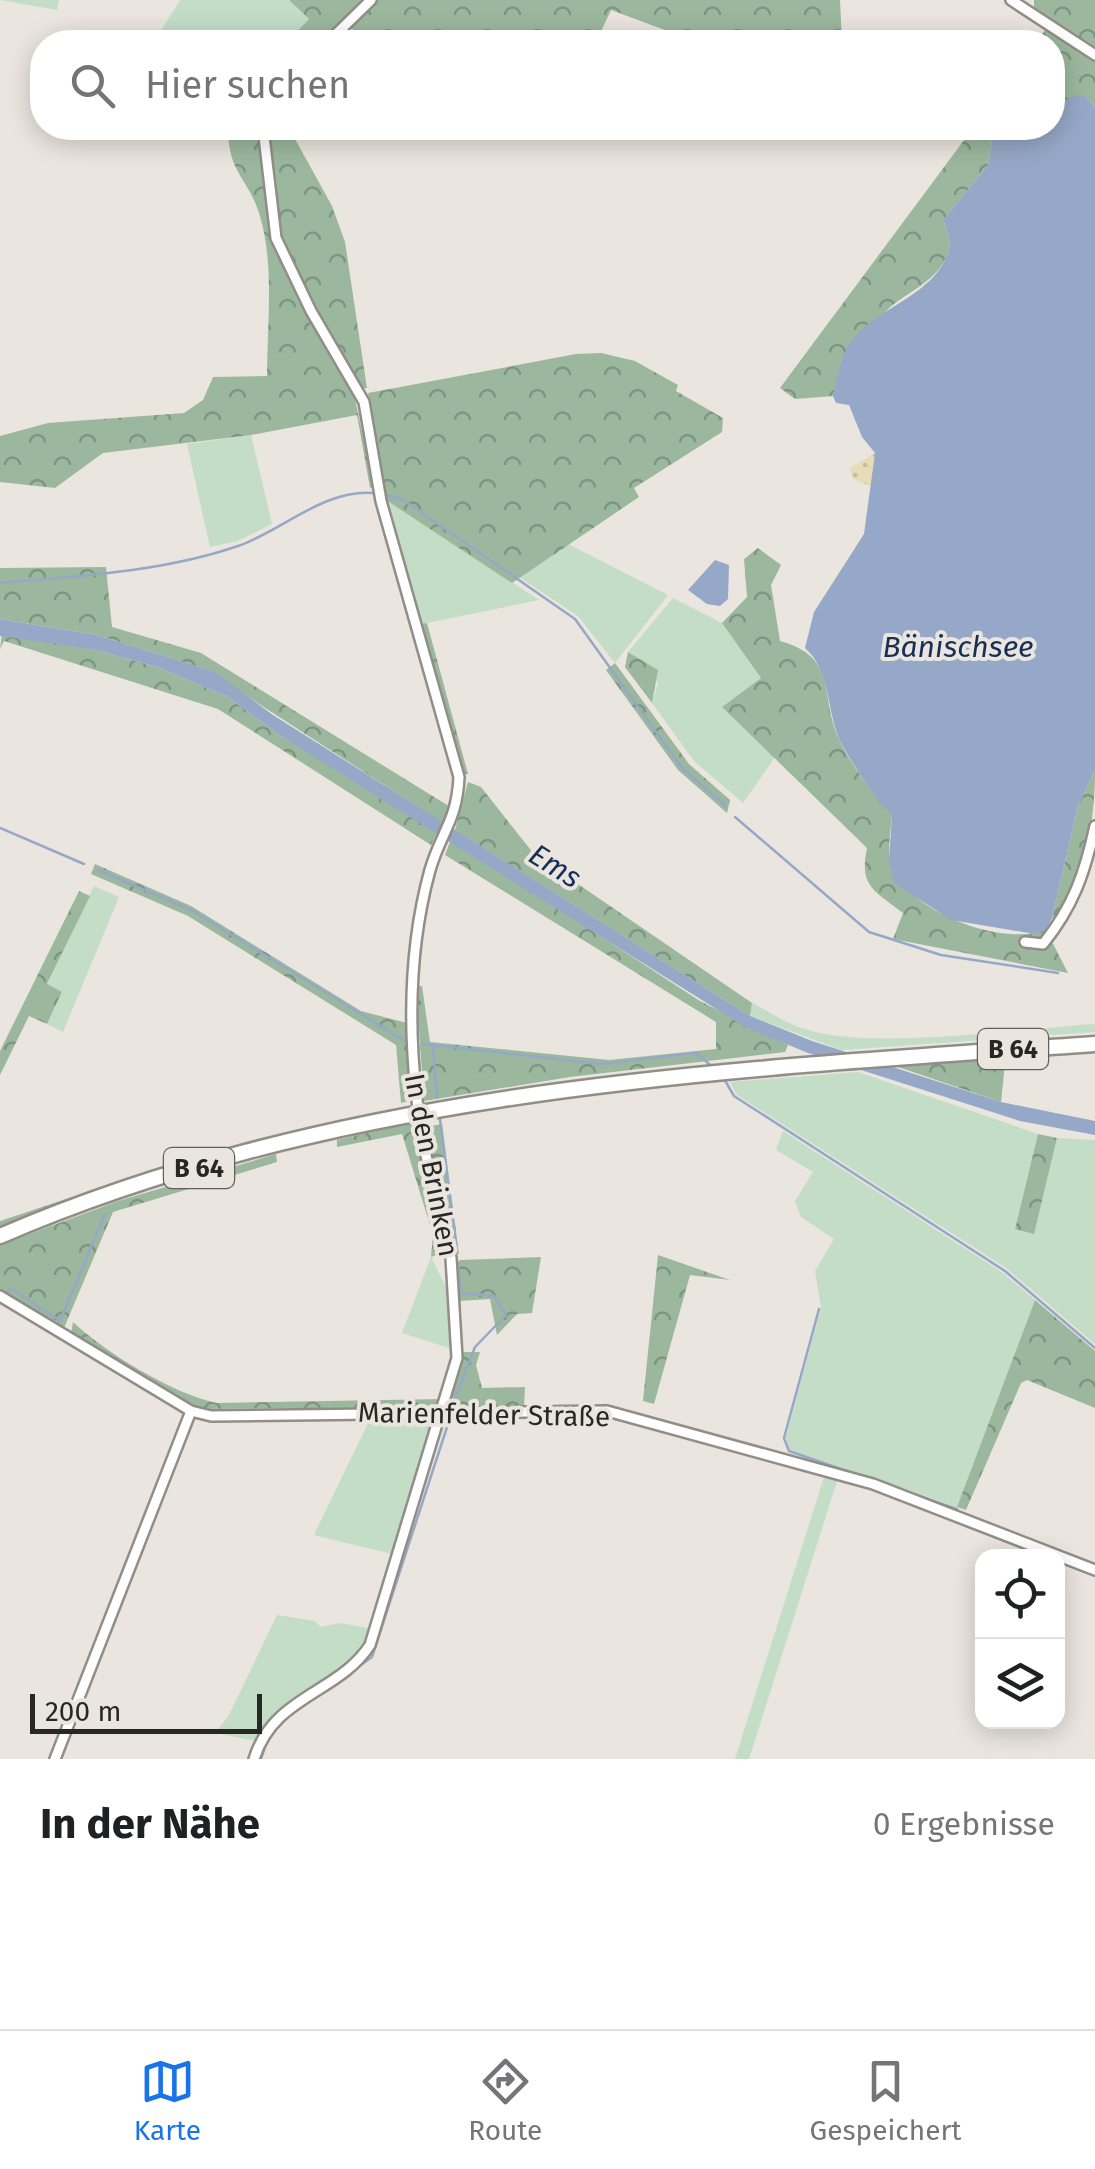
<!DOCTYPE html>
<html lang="de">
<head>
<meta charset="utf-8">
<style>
	:root { --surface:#fff; --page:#f6f6f6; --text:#202124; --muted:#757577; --line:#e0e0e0; --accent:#1a73e8 }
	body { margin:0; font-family:"Fira Sans",sans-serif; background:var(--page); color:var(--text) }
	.controls { position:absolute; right:30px; bottom:30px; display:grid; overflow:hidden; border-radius:20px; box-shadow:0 5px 25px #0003 }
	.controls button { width:90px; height:90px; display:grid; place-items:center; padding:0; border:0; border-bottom:2px solid var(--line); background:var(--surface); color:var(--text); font:50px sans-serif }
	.scale { position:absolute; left:30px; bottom:25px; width:232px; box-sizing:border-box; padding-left:10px; border:5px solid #292724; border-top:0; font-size:28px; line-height:35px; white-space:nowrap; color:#292724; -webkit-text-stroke:8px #eae5de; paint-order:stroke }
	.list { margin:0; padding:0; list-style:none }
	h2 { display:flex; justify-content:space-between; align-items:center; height:130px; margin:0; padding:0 40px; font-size:42px }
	h2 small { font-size:32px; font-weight:400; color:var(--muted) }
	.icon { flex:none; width:55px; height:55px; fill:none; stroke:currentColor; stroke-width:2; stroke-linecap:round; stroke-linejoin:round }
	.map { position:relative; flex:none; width:1095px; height:1759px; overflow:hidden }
	.search { position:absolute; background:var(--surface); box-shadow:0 5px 25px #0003; left:30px; right:30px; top:30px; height:110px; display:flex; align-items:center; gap:25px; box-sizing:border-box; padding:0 35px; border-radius:40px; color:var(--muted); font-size:38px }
	.sheet { height:270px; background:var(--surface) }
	nav { display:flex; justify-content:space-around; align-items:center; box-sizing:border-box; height:140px; border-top:2px solid var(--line); background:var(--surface); font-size:28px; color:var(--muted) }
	nav a { display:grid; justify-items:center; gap:5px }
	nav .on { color:var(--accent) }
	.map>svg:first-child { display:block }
</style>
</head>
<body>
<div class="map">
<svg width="1095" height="1759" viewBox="0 0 1095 1759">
	<defs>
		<pattern id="forest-crowns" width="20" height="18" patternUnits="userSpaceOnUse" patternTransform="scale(2.5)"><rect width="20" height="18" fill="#9bb89e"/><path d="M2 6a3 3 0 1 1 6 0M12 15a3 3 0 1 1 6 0" fill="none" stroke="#7e9681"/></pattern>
		<pattern id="sand-dots" width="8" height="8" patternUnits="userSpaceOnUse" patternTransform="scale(2.5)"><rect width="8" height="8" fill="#e6dcb7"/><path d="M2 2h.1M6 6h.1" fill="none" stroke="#c5bd9d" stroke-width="1.8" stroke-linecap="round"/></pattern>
	</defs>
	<rect width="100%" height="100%" fill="#eae5de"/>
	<path fill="#c3ddc6" d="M0,0H59L57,10Z
		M180,0H289L309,19L287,42H154Z
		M251,435L272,524L238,541L210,547L187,444Z
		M386,500L539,600L422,624Z
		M568,544L668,595L615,663L578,616L519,577Z
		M673,598L722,623L761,678L722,707L775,757L743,803L694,761L652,703L658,683L628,652Z
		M94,886L119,897L63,1032L47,1024L62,993L47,985Z
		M752,1003C770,1012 788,1025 808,1030C874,1050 1021,1029 1095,1024V1032L842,1050L750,1016Z
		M858,1072L1038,1134L1015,1228L1034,1233L1057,1138L1095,1140V1344L1006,1268L737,1095L730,1082Z
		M783,1131L1003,1273L1035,1300L957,1507L790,1450L786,1437L821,1307L815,1271L834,1239L801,1217L795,1201L813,1172L776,1150Z
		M431,1257L449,1293L455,1350L402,1333Z
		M433,1416L436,1425L396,1555L314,1535L370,1419Z
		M825,1474L838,1478L749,1759H735Z
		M277,1615L315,1621L321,1627L340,1623L373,1629C351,1682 277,1688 256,1741L215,1733L229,1715Z"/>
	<path fill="url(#forest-crowns)" d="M289,0H840L842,42H697L611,10L596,42H367L343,21L321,42H287L309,19Z
		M1034,0H1095V49L1034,8Z
		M1046,29L1095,61V108L1086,96L1053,107L1052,42H1036Z
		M228,128H289L332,206L345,242L367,388L353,390L374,487L370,488L357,415L251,435L103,453L55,488L0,482V436L48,423L184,413L203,400L213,377L267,376C267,324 275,263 259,213C248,178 228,173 228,128Z
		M973,128H1001L993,134L988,165L944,219C944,229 951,238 949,248C942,281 906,291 885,312C863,333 839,367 833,396L795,399L780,388Z
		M601,353L635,361L678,385L676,391L723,418L722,432L634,488L639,497L512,583L386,500L368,393L576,354Z
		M758,548L781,565L771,585L780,641C838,657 819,693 839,739C849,762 875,796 892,815C891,829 887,851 891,863C906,911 1000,947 1046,930L1068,973L893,939L903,913C874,890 859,887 867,848L722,707L761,678L722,623L747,597L744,559Z
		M106,567L112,627L201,653L452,808L443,823L205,669L97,635L0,619V568Z
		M427,623L468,774L462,773L422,624Z
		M2,633L96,650L157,667L226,696L284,738L438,831L431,845L218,709L4,641L0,649Z
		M628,652L658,670L652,703L625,667Z
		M615,663L689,764L730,800L727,813L678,770L606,670Z
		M1095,770C1095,820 1086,867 1065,913L1052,918L1078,806Z
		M468,782L481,787L534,854L752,1003L750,1016L455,830Z
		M451,839L700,1001L788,1045L785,1052L570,1077L424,1101L416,986H422L430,1042L609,1060L716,1049V1022L445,855Z
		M95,864L191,906L361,1011L407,1023L412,1100L401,1103L396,1045L188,916L91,874Z
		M79,891L90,896L47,984L62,992L47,1024L29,1016L0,1075V1051Z
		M1000,1058L1005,1064L1001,1102L895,1066Z
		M415,1122L445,1252L431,1257L433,1235L402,1134L337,1147V1140Z
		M442,1124L459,1254L453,1253L425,1127Z
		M1038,1134L1057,1138L1034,1234L1015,1229Z
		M276,1154L277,1162L113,1212L64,1328L0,1291V1245L118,1201Z
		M183,1160L181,1166L0,1227V1221Z
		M658,1255L730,1280L690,1275L654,1404L643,1401Z
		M541,1257L532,1313L517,1314L497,1335L490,1299L459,1301L455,1265L460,1260Z
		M1035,1300L1095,1351V1408L1027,1380L1021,1383L966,1510L957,1507Z
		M73,1322C106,1353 173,1394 217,1403L443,1399L439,1407L201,1409L71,1334Z
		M463,1352H480L476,1365L482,1388L525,1387L524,1406H453L449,1402Z"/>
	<path fill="url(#sand-dots)" d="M875,453L873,487L853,479L850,468Z"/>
	<path fill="#96a8c7" d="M1076,95L1086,96L1095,108V770L1078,806L1052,918L1046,930L1035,934L951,920L894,883L889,860L892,815C879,805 844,752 838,736C827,707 829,669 805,648L814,612L864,534L875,453L862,437L849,405L836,403L833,396C838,374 842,348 859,332C886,305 940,290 949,248C951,238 944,229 944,219L988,165L993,134L1001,128H1052L1053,107Z
		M715,560L729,565L728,599L720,606L707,604L688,590Z
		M0,619L97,635L215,672L273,715L750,1016L812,1041L1001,1102L1095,1121V1135L1020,1121L808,1053L745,1027L284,738L226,696L157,667L96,650L0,636Z"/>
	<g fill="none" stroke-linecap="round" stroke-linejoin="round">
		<path stroke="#96a8c7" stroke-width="2.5" d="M385,495L402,499L575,619L682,768L726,806
			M0,583C79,576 162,572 238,546C284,530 323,489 374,493
			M735,817L869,932L941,955L1058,973
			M0,828L84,864
			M98,870L191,910L405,1041
			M422,1044L601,1064L696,1053L714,1068
			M433,1046L437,1098
			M723,1077L734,1096L1005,1271L1095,1348
			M440,1119L457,1253
			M5,1293L12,1289L60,1321L105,1214
			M819,1309L784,1438L789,1451L957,1509
			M453,1403L475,1347L506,1315L494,1296L461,1293L458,1264
			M351,1672L372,1657L449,1421
			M285,1719L324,1691
			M261,1759L267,1741"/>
		<g stroke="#928d87" stroke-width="14">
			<path id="minor" d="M1011,0L1095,55
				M328,42L371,0
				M263,128L276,238L311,311L364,402L381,501L459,777C457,821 441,832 430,870C410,943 408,1016 416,1091
				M1025,942L1043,944C1073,907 1085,873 1095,826
				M0,1296L191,1411L211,1416L607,1411L873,1484L1095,1570
				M55,1759L191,1411
				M254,1759C274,1695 338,1694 370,1645L457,1358L451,1258L421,1135"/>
		</g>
		<g stroke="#928d87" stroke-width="19">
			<path id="primary" d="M0,1236C346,1087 725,1070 1095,1044"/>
		</g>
		<use href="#minor" stroke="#fff" stroke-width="9"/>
		<use href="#primary" stroke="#fff" stroke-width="14"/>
		<g stroke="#928d87" stroke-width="14" stroke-linecap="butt">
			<path id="minor-bridge" d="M416,1091L421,1135"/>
		</g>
		<use href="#minor-bridge" stroke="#fff" stroke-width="9"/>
	</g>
	<g text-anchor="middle" stroke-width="8" stroke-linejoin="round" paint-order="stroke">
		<g fill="#eae5de" stroke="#63605c" stroke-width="2.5">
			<rect x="978" y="1029" width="70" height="40" rx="8"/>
			<rect x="164" y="1148" width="70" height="40" rx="8"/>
		</g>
		<g font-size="25" font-weight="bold" fill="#292724">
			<text x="1013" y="1058">B 64</text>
			<text x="199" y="1177">B 64</text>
		</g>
		<g font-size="28" fill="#292724" stroke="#eae5de">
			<text transform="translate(432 1165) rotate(79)" y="10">In den Brinken</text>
			<text transform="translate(484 1414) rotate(1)" y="10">Marienfelder Straße</text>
		</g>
		<g font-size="30" font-style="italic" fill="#172e56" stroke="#eae5de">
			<text x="958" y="657">Bänischsee</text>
			<text transform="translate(555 866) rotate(32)" y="10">Ems</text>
		</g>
	</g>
</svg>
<div class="controls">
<button><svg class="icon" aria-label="locate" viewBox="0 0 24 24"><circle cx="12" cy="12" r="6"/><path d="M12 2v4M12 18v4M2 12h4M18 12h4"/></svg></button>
<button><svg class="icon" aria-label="layers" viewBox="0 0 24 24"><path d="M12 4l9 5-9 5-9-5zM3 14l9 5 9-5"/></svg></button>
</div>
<div class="scale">200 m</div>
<div class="search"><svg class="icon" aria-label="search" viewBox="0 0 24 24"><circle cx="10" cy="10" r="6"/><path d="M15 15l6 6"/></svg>Hier suchen</div>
</div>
<section class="sheet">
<h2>In der Nähe<small>0 Ergebnisse</small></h2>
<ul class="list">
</ul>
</section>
<nav>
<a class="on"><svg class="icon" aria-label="map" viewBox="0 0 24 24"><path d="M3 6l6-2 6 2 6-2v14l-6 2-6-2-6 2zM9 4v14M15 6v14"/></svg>Karte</a>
<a><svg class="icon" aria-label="directions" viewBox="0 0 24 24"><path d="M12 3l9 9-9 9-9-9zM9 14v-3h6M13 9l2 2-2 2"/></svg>Route</a>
<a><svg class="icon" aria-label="saved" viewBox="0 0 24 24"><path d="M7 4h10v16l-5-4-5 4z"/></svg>Gespeichert</a>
</nav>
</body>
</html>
